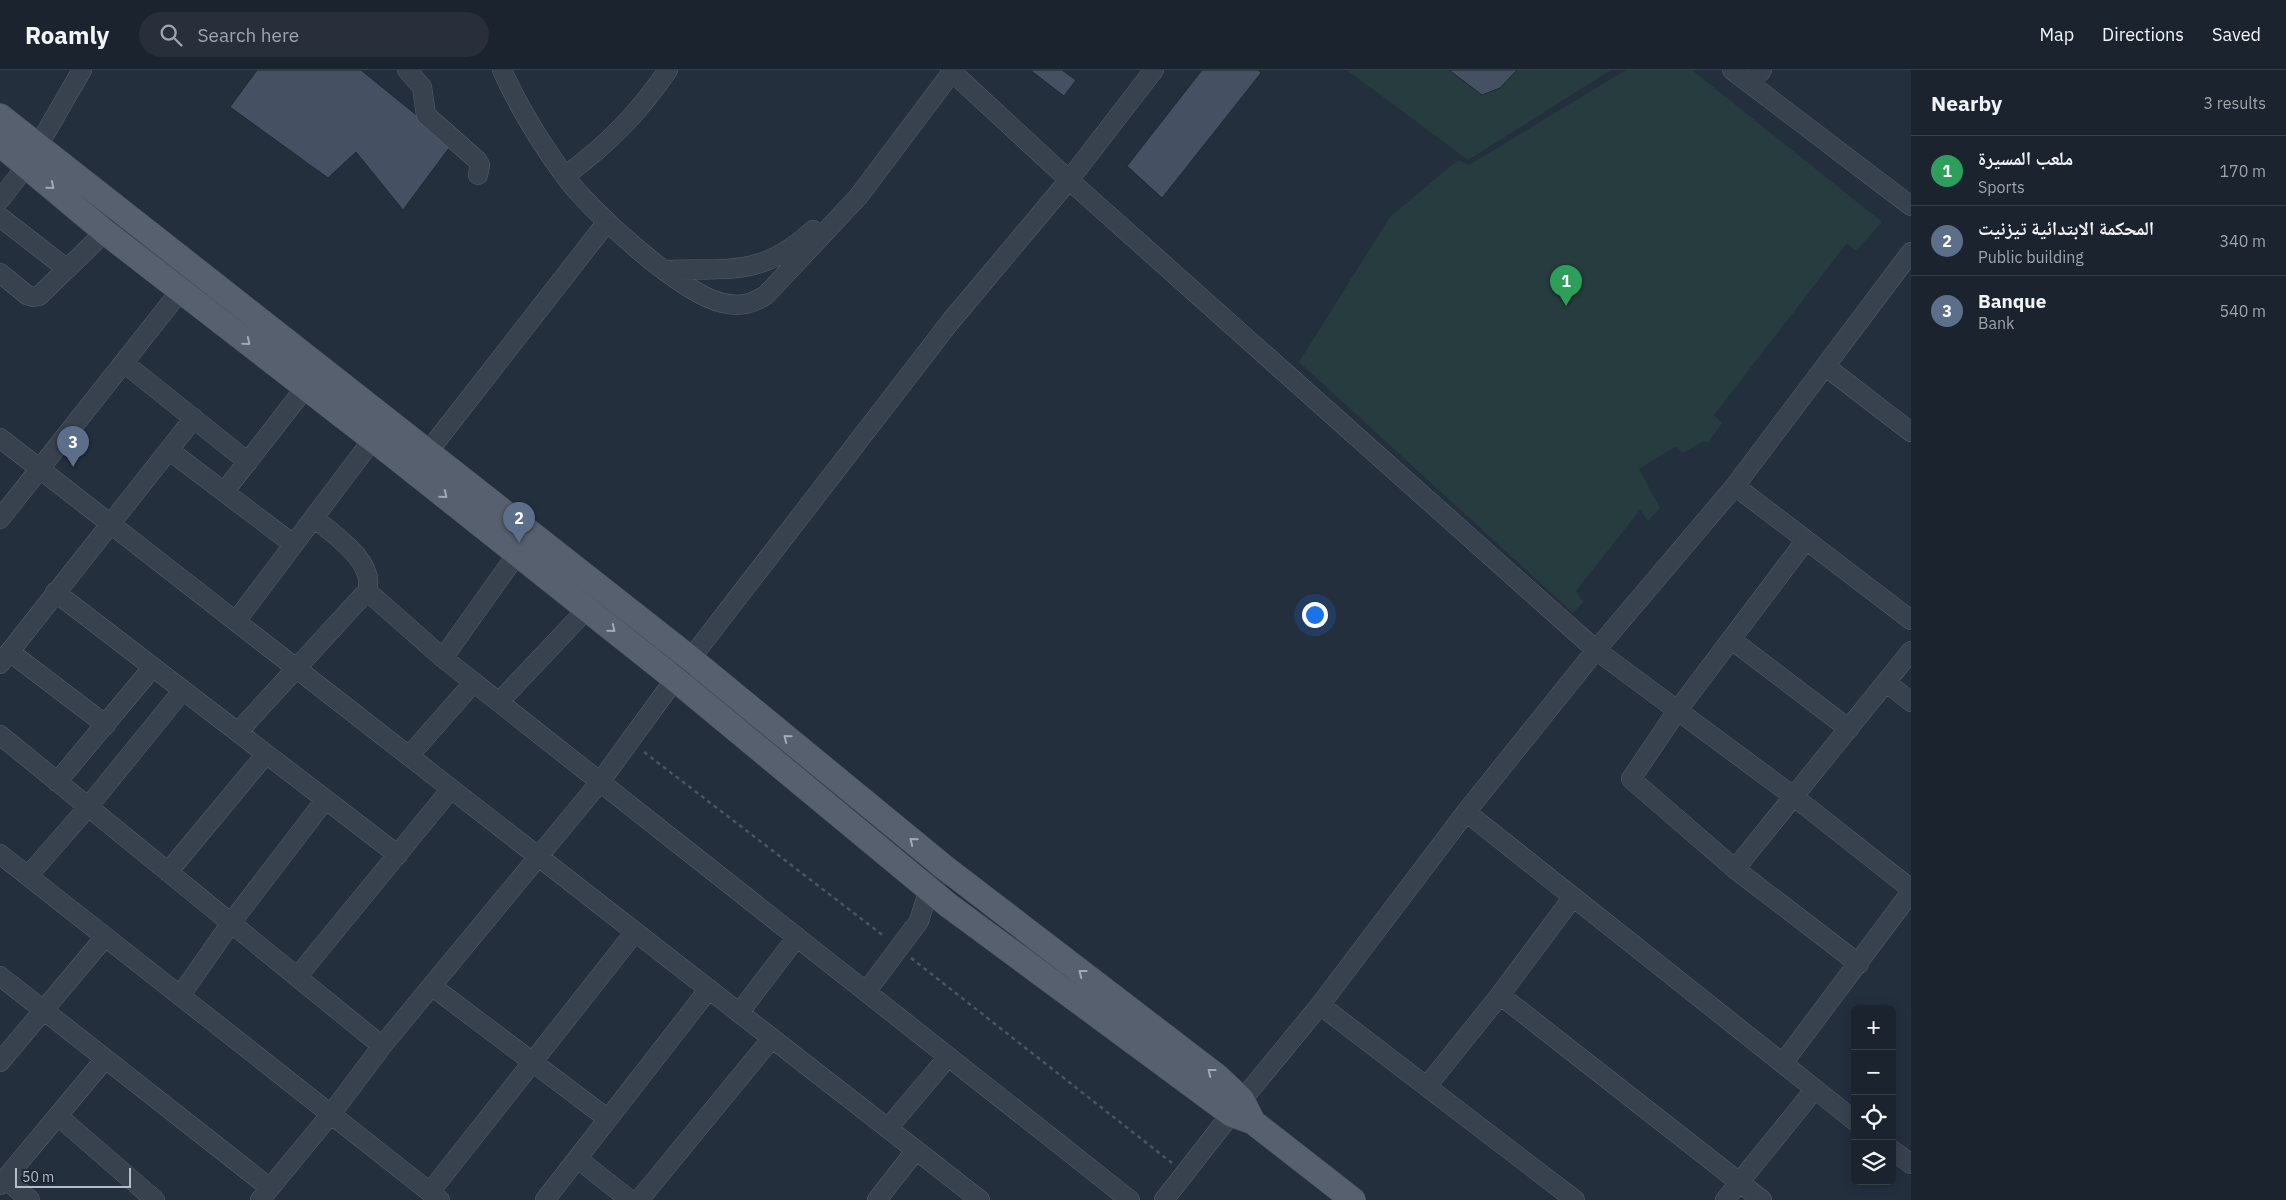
<!DOCTYPE html>
<html lang="en">
<head>
<meta charset="utf-8">
<style>
	:root { --surface:#1b232e; --page:#282f3a; --text:#f1f3f6; --muted:#a0a4aa; --line:#39404a; --accent:#2563eb }
	body { margin:0; font-family:"IBM Plex Sans","Noto Naskh Arabic",sans-serif; background:var(--page); color:var(--text) }
	.controls { position:absolute; right:15px; bottom:15px; display:grid; overflow:hidden; border-radius:8px; box-shadow:0 2px 12px #0003 }
	.controls button { width:45px; height:45px; display:grid; place-items:center; padding:0; border:0; border-bottom:1px solid var(--line); background:var(--surface); color:var(--text); font:25px sans-serif }
	.scale { position:absolute; left:15px; bottom:12px; width:116px; box-sizing:border-box; padding-left:5px; border:2px solid #b4bcc9; border-top:0; font-size:14px; line-height:18px; white-space:nowrap; color:#b4bcc9; -webkit-text-stroke:4px #1d2633; paint-order:stroke }
	.you { position:absolute; left:1314px; top:544px; width:18px; height:18px; margin:-12px; border:4px solid #fff; border-radius:50%; background:#1a73e8; box-shadow:0 0 0 8px #1a73e833 }
	.badge { display:grid; place-items:center; width:32px; height:32px; border-radius:50%; background:var(--accent); color:#fff; font-size:16px; font-weight:700 }
	.pin { position:absolute; translate:-50% -41px; filter:drop-shadow(0 1px 2px #0008) }
	.pin::after { content:''; position:absolute; top:26px; width:18px; height:15px; background:inherit; clip-path:polygon(0 0,100% 0,50% 100%) }
	.list { margin:0; padding:0; list-style:none }
	h2 { display:flex; justify-content:space-between; align-items:center; height:65px; margin:0; padding:0 20px; font-size:21px }
	h2 small { font-size:16px; font-weight:400; color:var(--muted) }
	.list li { display:grid; grid-template-columns:32px 1fr auto; gap:15px; align-items:center; box-sizing:border-box; height:70px; padding:0 20px; border-top:1px solid var(--line) }
	.list b { display:block; font-size:19px; white-space:nowrap }
	.list p { margin:0; font-size:16px; white-space:nowrap; color:var(--muted) }
	.list em { font-size:16px; font-style:normal; color:var(--muted) }
	.icon { flex:none; width:28px; height:28px; fill:none; stroke:currentColor; stroke-width:2; stroke-linecap:round; stroke-linejoin:round }
	.map { position:relative; flex:none; width:1911px; height:1130px; overflow:hidden }
	header { display:flex; align-items:center; gap:30px; box-sizing:border-box; height:70px; padding:0 25px; background:var(--surface); border-bottom:1px solid var(--line) }
	header strong { font-size:24px }
	nav { display:flex; gap:28px; margin-inline-start:auto; font-size:18px }
	.search { width:350px; height:45px; background:var(--page); display:flex; align-items:center; gap:12px; box-sizing:border-box; padding:0 18px; border-radius:28px; color:var(--muted); font-size:19px }
	main { display:flex }
	aside { flex:1; background:var(--surface) }
	.map>svg:first-child { display:block }
</style>
</head>
<body>
<header>
<strong>Roamly</strong>
<div class="search"><svg class="icon" aria-label="search" viewBox="0 0 24 24"><circle cx="10" cy="10" r="6"/><path d="M15 15l6 6"/></svg>Search here</div>
<nav><a>Map</a><a>Directions</a><a>Saved</a></nav>
</header>
<main>
<div class="map">
<svg width="1911" height="1130" viewBox="0 0 1911 1130">
	<rect width="100%" height="100%" fill="#242f3e"/>
	<path fill="#263c3f" d="M1347,0H1611L1468,90Z
		M1626,0H1692L1882,152L1856,181L1847,173L1714,345L1722,353L1708,373L1703,371L1683,383L1676,376L1639,399L1660,438L1648,451L1640,440L1576,521L1583,532L1573,543L1299,292L1390,147L1458,90L1469,95Z"/>
	<path fill="#455162" stroke="#1f2835" d="M257,0H361L452,74L403,140L356,82L328,108L230,37Z
		M1030,0H1062L1076,10L1064,26Z
		M1202,0H1258L1261,3L1162,128L1127,96Z
		M1449,0H1517L1500,18L1482,25Z"/>
	<g fill="none" stroke-linecap="round" stroke-linejoin="round">
		<g stroke="#565f6c" stroke-width="20">
			<path id="minor" d="M407,0L422,17L426,45L477,90L480,95L478,105
				M502,0C518,36 541,73 564,105C589,140 681,224 723,233C740,237 752,234 766,225L858,127L952,2
				M950,0L1069,110L1596,580L1793,726L1911,819
				M1732,0L1911,136
				M1750,14L1762,0
				M565,106C609,73 636,46 668,0
				M0,130L27,95L82,0
				M0,147L67,199
				M666,200C729,198 763,207 813,160
				M0,203L27,225L33,227L39,226L105,162
				M124,293L248,392
				M1825,296L1911,362
				M0,368L980,1130
				M170,381L293,474
				M420,392L607,152
				M1735,416L1911,550
				M224,422L305,318
				M314,448C334,465 376,492 367,521L443,588L1130,1130
				M0,449L181,220
				M1806,470L1677,641L1631,709L1735,799L1859,894
				M55,522L398,785
				M236,551L373,369
				M1732,570L1849,659
				M10,582L106,655
				M443,588L517,484
				M0,594L194,348
				M1886,612L1911,632
				M499,632L587,539
				M238,662L367,521
				M0,665L382,976
				M409,686L474,612
				M57,712L153,597
				M1466,742L1815,1019
				M0,784L440,1130
				M1735,799L1911,581
				M168,802L266,684
				M28,806L88,737L183,620
				M0,906L270,1118
				M297,907L451,719
				M433,917L608,1049
				M866,922L919,851L929,819L944,797
				M1500,925L1762,1130
				M180,926L231,853L325,730
				M1320,935L1575,1130
				M739,943L797,867
				M0,992L105,867
				M1783,993L1911,822
				M1427,1016L1500,925L1573,827
				M58,1046L155,1130
				M888,1058L948,987
				M1892,1080L1911,1094
				M578,1089L630,1130
				M5,1109L30,1130
				M0,1115L105,989
				M430,1122L635,862
				M260,1130L331,1044L382,976L600,712L675,609L950,252L1069,110L1154,0
				M545,1130L709,919
				M639,1130L772,968
				M877,1130L916,1080
				M1164,1130L1242,1030L1320,935L1466,742L1596,580L1735,416L1911,182
				M1725,1130L1815,1019L1855,1051"/>
		</g>
		<g stroke="#414a57" stroke-width="26">
			<path id="major" d="M0,46L691,589L944,797L1218,1007L1242,1030L1253,1052
				M0,74L105,162L393,385L675,609L948,835L1231,1044L1253,1052L1353,1130"/>
		</g>
		<path stroke="#44595c" stroke-width="2.5" stroke-dasharray="4 4" stroke-linecap="butt" d="M644,682L885,867
			M911,888L1172,1093"/>
		<use href="#minor" stroke="#38414e" stroke-width="19"/>
		<use href="#major" stroke="#56606e" stroke-width="25"/>
	</g>
	<defs><path id="oneway-chevron" d="M-2-3.5L2.5 0L-2 3.5" fill="none" stroke-width="1.6" stroke-linecap="round" stroke-linejoin="round" transform="scale(1.25)"/></defs>
	<g stroke="#a1aab7">
		<use href="#oneway-chevron" transform="translate(51 116) rotate(40)"/>
		<use href="#oneway-chevron" transform="translate(247 272) rotate(39)"/>
		<use href="#oneway-chevron" transform="translate(444 425) rotate(39)"/>
		<use href="#oneway-chevron" transform="translate(612 559) rotate(39)"/>
		<use href="#oneway-chevron" transform="translate(787 668) rotate(-141)"/>
		<use href="#oneway-chevron" transform="translate(913 771) rotate(-141)"/>
		<use href="#oneway-chevron" transform="translate(1082 903) rotate(-142)"/>
		<use href="#oneway-chevron" transform="translate(1211 1002) rotate(-142)"/>
	</g>
</svg>
<div class="controls">
<button>+</button>
<button>−</button>
<button><svg class="icon" aria-label="locate" viewBox="0 0 24 24"><circle cx="12" cy="12" r="6"/><path d="M12 2v4M12 18v4M2 12h4M18 12h4"/></svg></button>
<button><svg class="icon" aria-label="layers" viewBox="0 0 24 24"><path d="M12 4l9 5-9 5-9-5zM3 14l9 5 9-5"/></svg></button>
</div>
<div class="scale">50 m</div>
<div class="you"></div>
<div class="pin badge" style="left:1566px;top:236px;background:#2e9e5b">1</div>
<div class="pin badge" style="left:519px;top:473px;background:#5c6f8a">2</div>
<div class="pin badge" style="left:73px;top:397px;background:#5c6f8a">3</div>
</div>
<aside>
<h2>Nearby<small>3 results</small></h2>
<ul class="list">
<li><span class="badge" style="background:#2e9e5b">1</span><div><b>ملعب المسيرة</b><p>Sports</p></div><em>170 m</em></li>
<li><span class="badge" style="background:#5c6f8a">2</span><div><b>المحكمة الابتدائية تيزنيت</b><p>Public building</p></div><em>340 m</em></li>
<li><span class="badge" style="background:#5c6f8a">3</span><div><b>Banque</b><p>Bank</p></div><em>540 m</em></li>
</ul>
</aside>
</main>
</body>
</html>
